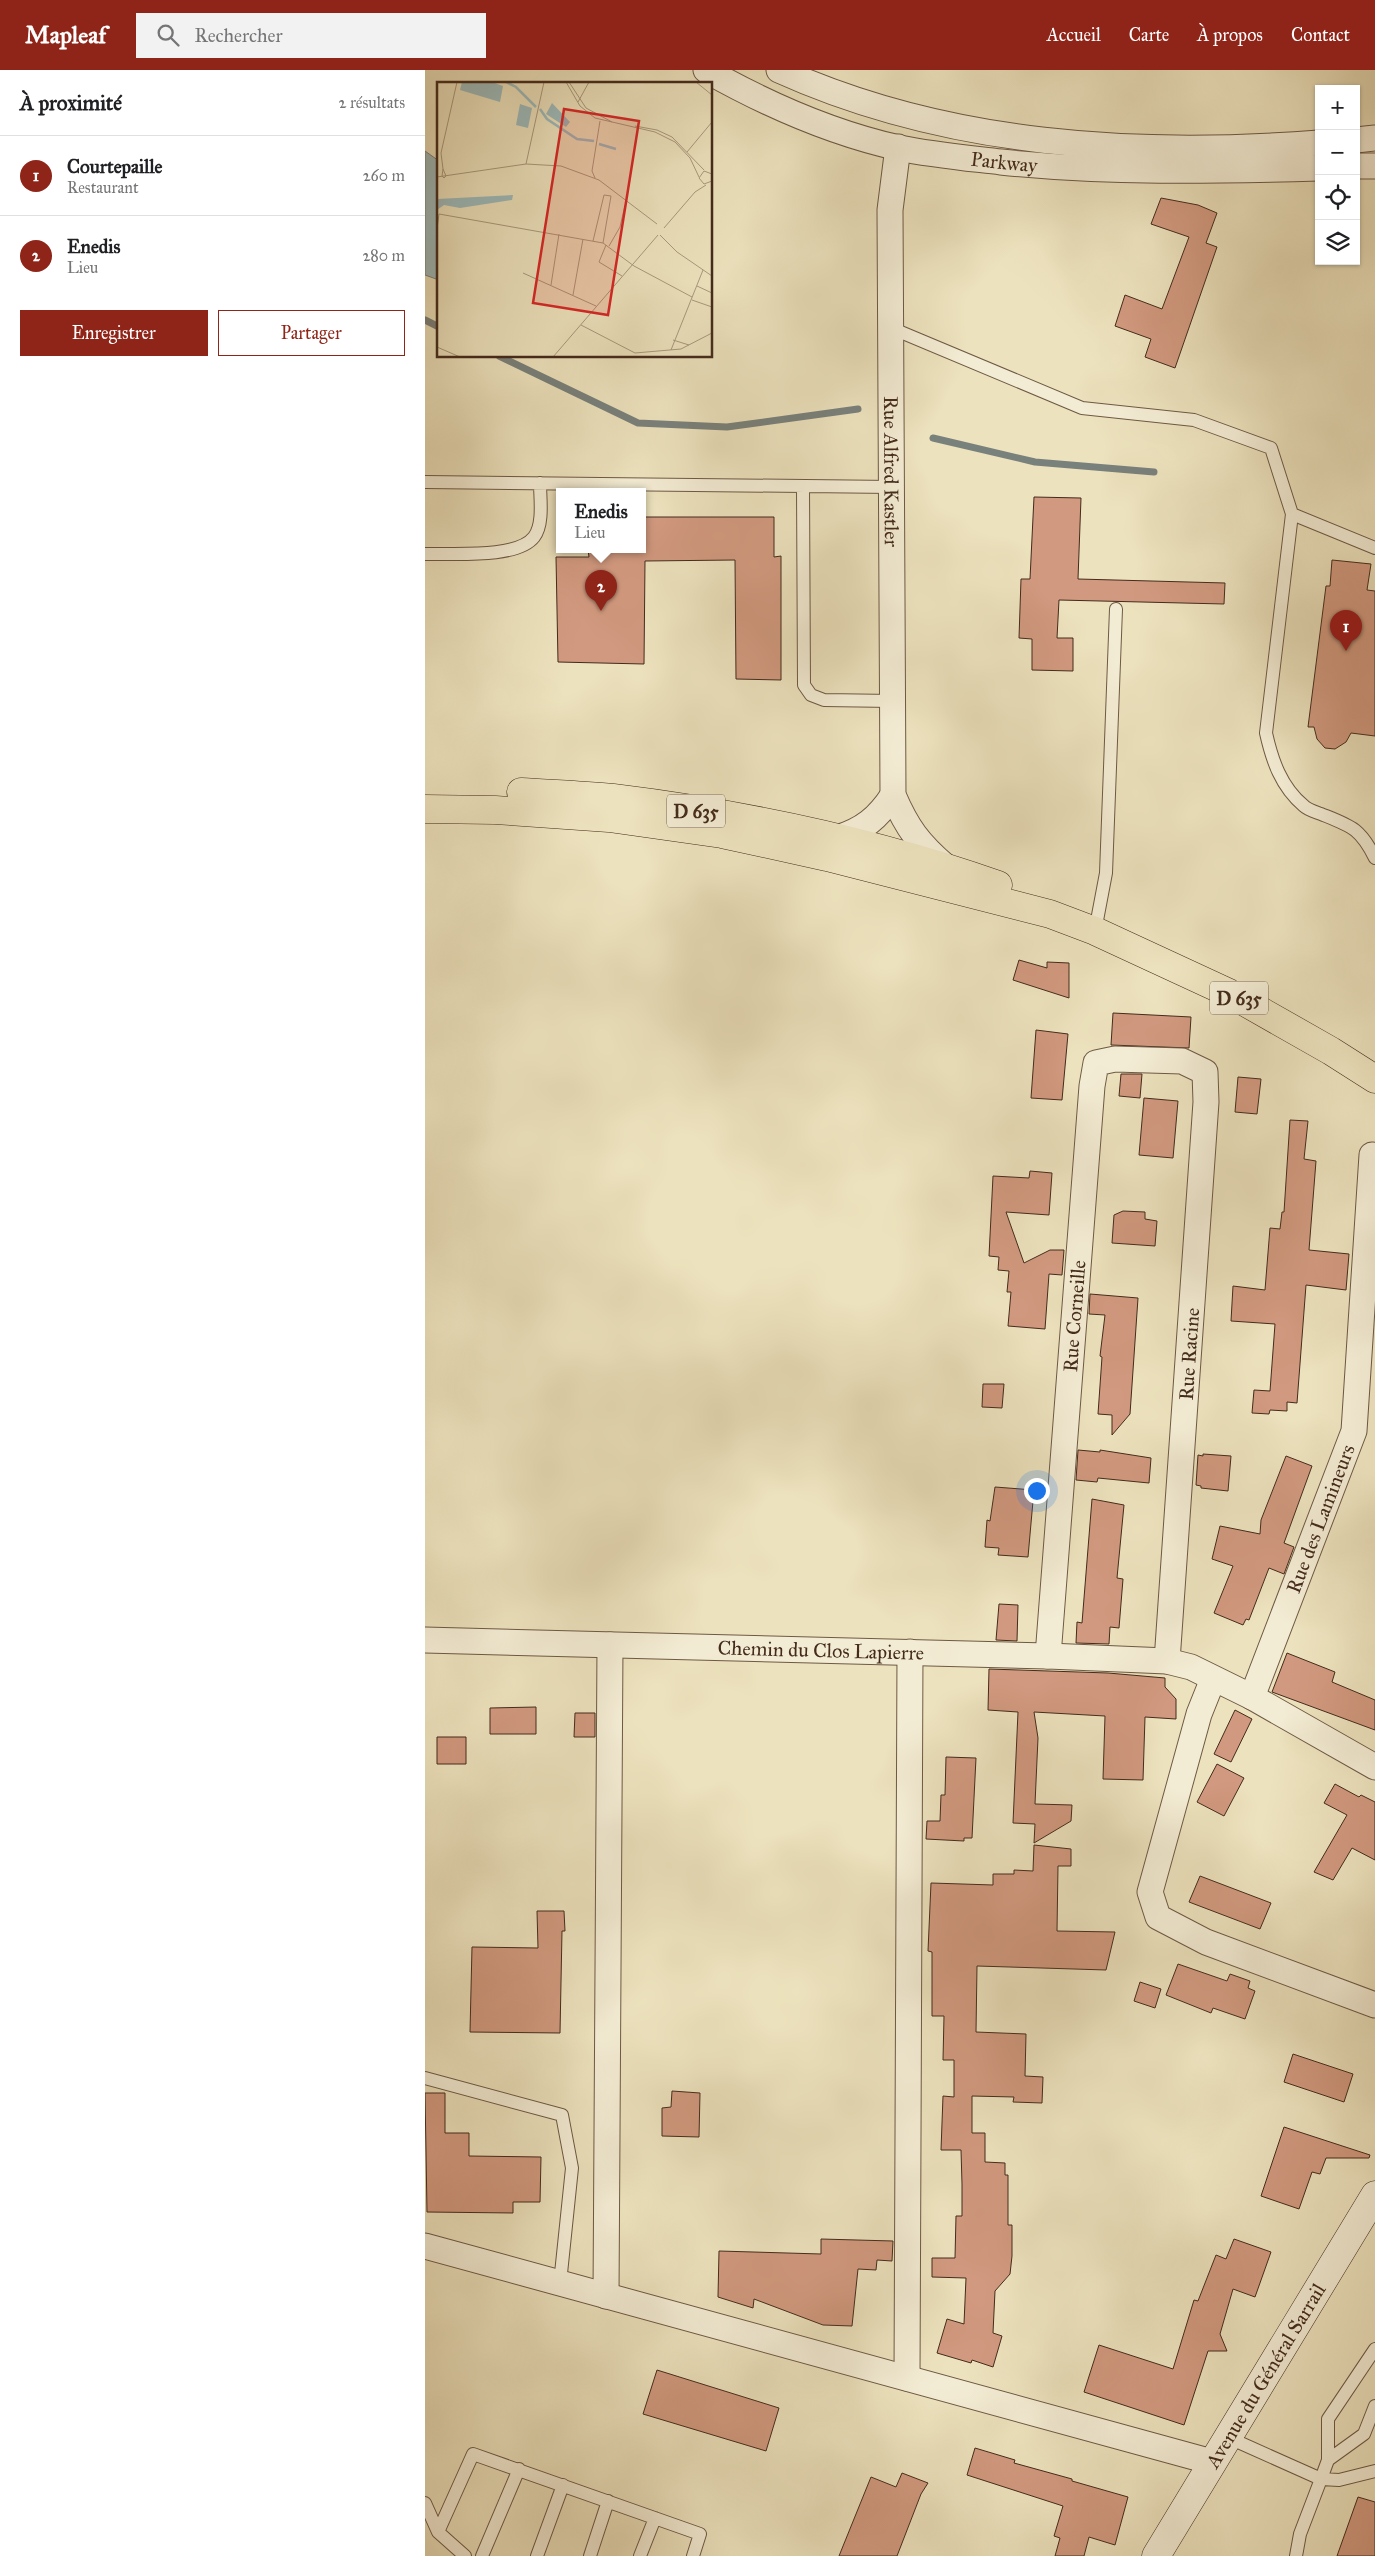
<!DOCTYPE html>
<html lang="fr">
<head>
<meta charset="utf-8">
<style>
	:root { --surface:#fff; --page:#f2f2f2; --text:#202124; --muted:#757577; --line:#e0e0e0; --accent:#8f2418 }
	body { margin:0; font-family:"IM FELL Great Primer",serif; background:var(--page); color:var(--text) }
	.controls { position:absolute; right:15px; top:15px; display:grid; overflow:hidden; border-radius:0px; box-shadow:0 1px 4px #0004 }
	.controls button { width:45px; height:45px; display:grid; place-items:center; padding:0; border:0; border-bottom:1px solid var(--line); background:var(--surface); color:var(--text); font:25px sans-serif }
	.you { position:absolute; left:611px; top:1420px; width:18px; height:18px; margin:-12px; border:4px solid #fff; border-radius:50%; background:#1a73e8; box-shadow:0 0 0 8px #1a73e833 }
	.badge { display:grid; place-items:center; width:32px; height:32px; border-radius:50%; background:var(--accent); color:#fff; font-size:16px; font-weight:700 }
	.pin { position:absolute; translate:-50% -41px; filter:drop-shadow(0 1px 2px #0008) }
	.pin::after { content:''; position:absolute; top:26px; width:18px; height:15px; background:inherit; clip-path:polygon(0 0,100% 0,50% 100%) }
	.popup { position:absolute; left:131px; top:418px; width:90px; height:65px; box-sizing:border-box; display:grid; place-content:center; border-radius:0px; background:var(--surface); filter:drop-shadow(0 1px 4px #0005); font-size:16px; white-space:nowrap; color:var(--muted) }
	.popup b { font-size:19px; color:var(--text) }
	.popup::after { content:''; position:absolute; left:50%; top:100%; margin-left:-10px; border:10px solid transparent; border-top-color:var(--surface) }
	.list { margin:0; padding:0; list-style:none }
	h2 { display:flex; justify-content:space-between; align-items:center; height:65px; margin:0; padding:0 20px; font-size:21px }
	h2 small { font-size:16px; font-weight:400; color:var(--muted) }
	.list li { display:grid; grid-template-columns:32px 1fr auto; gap:15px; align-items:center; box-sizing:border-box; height:80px; padding:0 20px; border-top:1px solid var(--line) }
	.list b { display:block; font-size:19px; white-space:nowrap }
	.list p { margin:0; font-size:16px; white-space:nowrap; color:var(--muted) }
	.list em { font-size:16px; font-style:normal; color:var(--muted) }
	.actions { display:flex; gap:10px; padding:15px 20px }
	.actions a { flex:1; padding:11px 0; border:1px solid var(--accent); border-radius:0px; text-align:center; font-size:18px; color:var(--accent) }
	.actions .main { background:var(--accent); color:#fff }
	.icon { flex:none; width:28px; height:28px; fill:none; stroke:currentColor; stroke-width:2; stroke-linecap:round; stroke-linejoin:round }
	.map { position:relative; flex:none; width:950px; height:2486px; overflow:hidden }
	header { display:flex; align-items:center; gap:30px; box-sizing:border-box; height:70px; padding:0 25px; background:var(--accent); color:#fff }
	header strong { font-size:24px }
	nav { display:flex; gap:28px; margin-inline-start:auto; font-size:18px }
	.search { width:350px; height:45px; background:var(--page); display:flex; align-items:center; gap:12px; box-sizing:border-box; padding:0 18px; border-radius:0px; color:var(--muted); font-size:19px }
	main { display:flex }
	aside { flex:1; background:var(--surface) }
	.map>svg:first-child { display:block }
</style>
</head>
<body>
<header>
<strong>Mapleaf</strong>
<div class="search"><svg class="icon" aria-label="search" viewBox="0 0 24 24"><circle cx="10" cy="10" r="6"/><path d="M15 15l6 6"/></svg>Rechercher</div>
<nav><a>Accueil</a><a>Carte</a><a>À propos</a><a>Contact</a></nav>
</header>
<main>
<aside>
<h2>À proximité<small>2 résultats</small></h2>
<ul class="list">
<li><span class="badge">1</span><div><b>Courtepaille</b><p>Restaurant</p></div><em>260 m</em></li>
<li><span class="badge">2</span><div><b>Enedis</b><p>Lieu</p></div><em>280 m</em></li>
</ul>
<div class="actions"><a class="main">Enregistrer</a><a>Partager</a></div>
</aside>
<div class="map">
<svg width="950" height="2486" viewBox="0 0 950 2486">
	<rect width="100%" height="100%" fill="#ece2bd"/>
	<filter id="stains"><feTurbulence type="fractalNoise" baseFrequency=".004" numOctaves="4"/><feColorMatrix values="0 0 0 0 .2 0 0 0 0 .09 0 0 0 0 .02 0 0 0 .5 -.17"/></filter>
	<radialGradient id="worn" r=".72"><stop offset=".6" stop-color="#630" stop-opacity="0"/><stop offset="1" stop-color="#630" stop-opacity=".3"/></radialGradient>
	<path fill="#9dbbbc" stroke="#79817c" d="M0,81L14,91V210L0,205Z"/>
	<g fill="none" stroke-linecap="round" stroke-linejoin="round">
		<path stroke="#79817c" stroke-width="7" d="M0,250L14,257
			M74,286L213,353L302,357L433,339
			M508,368L610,392L729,402"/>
	</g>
	<path fill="#d1997f" stroke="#442b1c" d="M736,128L773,135L792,143L781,173L792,177L750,298L720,287L726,269L690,256L700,225L737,239L764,167L726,154Z
		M609,427L656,428L653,509L800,513L799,534L634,530L632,568H648V601L607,600V569L594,568L596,509H605Z
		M217,447H349V487L356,486V610L311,609L310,490L220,491L219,594L133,592L131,487H164L163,480H217Z
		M907,490L946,494L942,520L950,521V666L926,663L921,672L910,679L900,678L892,669L889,657H883L901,516H905Z
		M594,890L622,898V892L644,893V928L588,910Z
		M688,943L766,947L764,978L686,975Z
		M611,960L643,964L637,1030L606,1028Z
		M696,1004H717L715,1028L694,1026Z
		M813,1007L836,1009L832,1044L810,1042Z
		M719,1028L753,1031L748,1088L714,1085Z
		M865,1050L883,1051L879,1089L891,1091L884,1180L924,1184L921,1220L881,1215L872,1333L862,1332V1341L845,1340L844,1344L827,1343L829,1320L845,1321L850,1254L806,1251L808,1216L840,1220L845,1158L855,1159L857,1142H859Z
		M605,1101L627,1103L624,1145L581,1142L599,1193L625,1180H639L637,1205L624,1204L620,1259L583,1256L586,1222H582L584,1201L573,1200L574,1187L564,1186L568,1106L604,1108Z
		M698,1141L720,1142V1149L732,1151L730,1176L687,1173L689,1145Z
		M665,1224L713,1228L705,1344L687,1365V1345L673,1344L677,1287L675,1286L680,1245L664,1244Z
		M558,1314H579L577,1338L557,1337Z
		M653,1380L675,1382V1380L726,1388L724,1413L673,1408L672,1412L651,1410Z
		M778,1384L806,1386L803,1421L776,1418V1416L771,1415L773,1385L778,1386Z
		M861,1386L887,1396L859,1473L869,1477L859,1504L844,1498L824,1550L821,1549L818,1555L789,1543L808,1496L787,1489L795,1456L835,1464L836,1450Z
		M570,1417L609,1420L603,1487L573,1485L574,1478L560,1477L562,1450L565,1451Z
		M667,1429L699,1435L692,1508L698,1509L694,1558L685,1557L684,1574L651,1573L652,1552L657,1553Z
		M574,1534L593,1535L592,1571L571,1570Z
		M862,1583L910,1602L907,1612L950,1630V1660L847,1622Z
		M564,1599L683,1603L740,1608V1617L751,1629V1649L720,1647L718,1710L678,1709L680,1646L609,1642L613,1668L610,1734L647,1735L646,1751L609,1773L610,1754L588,1753L593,1642L563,1640Z
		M111,1637V1664H65V1638Z
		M810,1640L827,1649L806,1692L789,1684Z
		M150,1643H170V1667H149Z
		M12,1667H41V1694H12Z
		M521,1687L551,1688L547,1768H539V1771L501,1769L502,1751H515L516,1725H520Z
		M792,1694L819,1708L799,1746L772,1732Z
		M910,1714L934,1727L936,1725L950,1732V1790L927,1778L908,1810L889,1802L922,1745L899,1733Z
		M609,1775L646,1779V1796H633L632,1861L690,1862L681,1900L552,1896L551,1962L601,1964L600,2006L618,2007L617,2033L588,2032L589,2027L547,2026V2063H560V2092L580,2093V2105H583V2155H587V2186L585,2204L570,2221L568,2263L577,2266L568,2297L547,2290L546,2293L512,2283L522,2249L539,2254L541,2208L507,2207V2188H530L531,2146H537V2114L536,2080H516L518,2026L529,2027V1990H518L519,1946H507V1882L503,1881L506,1813L568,1815V1804H589V1800L608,1801Z
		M775,1806L846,1833L835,1859L764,1832Z
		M112,1841H139L140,1861H137L135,1963L45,1962L47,1877L113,1878Z
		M753,1894L802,1911L805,1904L825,1911L823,1918L830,1921L820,1949L788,1938L786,1943L741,1925Z
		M715,1912L736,1919L730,1938L709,1931Z
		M868,1984L928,2004L919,2032L859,2012Z
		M247,2021L275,2023L274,2067L237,2066V2038L246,2037Z
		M0,2023H20V2063H44V2086L116,2087L115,2132H88V2143L2,2142Z
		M859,2057L945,2085L944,2088H901L895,2104L887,2102L874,2139L836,2126Z
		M396,2169L468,2171L467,2191L452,2190L451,2200L433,2199L427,2256L398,2255L329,2229L328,2238L293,2227L294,2181L396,2184Z
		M809,2169L846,2182L830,2227L808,2219L795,2264L802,2281H783L759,2355L659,2322L674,2275L748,2299L769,2230L773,2231L791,2185L801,2189Z
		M232,2300L354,2338L341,2381L218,2344Z
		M550,2378L590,2390L589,2393L647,2409V2411L703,2427L690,2475L664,2467L659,2486H630L635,2468L629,2466L638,2436L542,2405Z
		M477,2403L503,2413L496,2424L472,2486H414L446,2407L471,2417Z
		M933,2427L950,2432V2486H912Z"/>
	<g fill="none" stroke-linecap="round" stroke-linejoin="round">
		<g stroke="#6e5944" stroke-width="14">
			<path id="lane" d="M466,258L657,338L769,350L846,378L867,444L841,663C847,690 856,717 879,736C883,740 891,742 896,744C926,756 935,758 950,788
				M0,412L467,417
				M378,416L379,615L386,625L399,630L468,631
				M867,444L950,478
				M0,484C27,483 92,489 109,467C119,454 115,428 115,413
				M670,861L681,803L691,539
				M0,2008L137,2045L147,2098L135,2213
				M950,2336L939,2364L903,2390L896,2409L914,2410L950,2401
				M802,2367L896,2409L875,2464L871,2486
				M903,2390V2349L950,2279
				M0,2433L13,2462L40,2486
				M13,2462L48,2384L275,2464L268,2486
				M57,2486L94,2399
				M112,2486L138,2415
				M165,2486L183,2431
				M215,2486L230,2448"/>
		</g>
		<g stroke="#6e5944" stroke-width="27">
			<g id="street">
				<path id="s1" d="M281,0C341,34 407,63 474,78C508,85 542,88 576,92C682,103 787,101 894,98"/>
				<path d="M354,0C522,76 712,87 894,73"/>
				<path d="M931,70L950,68"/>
				<path id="s2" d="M473,77L465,140L468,725C482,758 494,774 521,797"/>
				<path d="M931,96H950"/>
				<path d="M412,768C438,760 453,748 468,725"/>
				<path id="s3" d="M0,1570L623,1586L742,1591L766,1597L827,1627L950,1697"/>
				<path id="s4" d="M623,1586L667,1016L671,993L690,989L757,991L780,1002L781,1032L742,1591"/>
				<path d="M788,1609L774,1644L725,1822L733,1847L781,1872L950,1935"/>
				<path id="s5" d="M827,1627L929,1361L947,1085"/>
				<path d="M0,2176L787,2392"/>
				<path d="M181,2226L185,1575"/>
				<path d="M482,2308L485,1582"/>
			</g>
		</g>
		<g stroke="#442b1c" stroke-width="29">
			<g id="secondary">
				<path id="s6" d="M731,2486L950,2125"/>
			</g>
		</g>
		<g stroke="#442b1c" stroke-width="29">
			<path id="primary" d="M96,722C127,724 157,725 188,728C318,744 449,771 573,815
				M0,739L70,740L184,748L297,764L402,787L625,844L670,861L804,923L906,981L950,1009"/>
		</g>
		<use href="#lane" stroke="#f3ecd4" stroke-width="12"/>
		<use href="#street" stroke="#f3ecd4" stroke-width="25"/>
		<use href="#secondary" stroke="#f3ecd4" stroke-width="28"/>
		<use href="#primary" stroke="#ece2bd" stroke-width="28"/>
	</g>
	<g text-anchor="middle" stroke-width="4" stroke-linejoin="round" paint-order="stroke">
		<g fill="#f3ecd4" stroke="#786553" stroke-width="1">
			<rect x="242" y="724.5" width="58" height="33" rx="4"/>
			<rect x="785" y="911.5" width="58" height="33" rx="4"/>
		</g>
		<g font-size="19" font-weight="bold" fill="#442b1c">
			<text x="271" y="748">D 635</text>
			<text x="814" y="935">D 635</text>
		</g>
		<g font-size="20" fill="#442b1c" stroke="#f3ecd4">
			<text dy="7" stroke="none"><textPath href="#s1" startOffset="315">Parkway</textPath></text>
			<text dy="7" stroke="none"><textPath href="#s2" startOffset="325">Rue Alfred Kastler</textPath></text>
			<text dy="7" stroke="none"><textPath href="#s4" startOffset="341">Rue Corneille</textPath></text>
			<text transform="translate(764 1284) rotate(-86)" y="7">Rue Racine</text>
			<text dy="7" stroke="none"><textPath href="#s5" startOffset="191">Rue des Lamineurs</textPath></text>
			<text dy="7" stroke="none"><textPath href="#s3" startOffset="396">Chemin du Clos Lapierre</textPath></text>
			<text dy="7" stroke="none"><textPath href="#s6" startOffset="211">Avenue du Général Sarrail</textPath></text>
		</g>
	</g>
	<g transform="translate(12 12)">
		<rect width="275" height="275" fill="#ece2bd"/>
		<path d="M25,0H55L66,4L63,20L23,8ZM115,21L133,40L129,45L109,32ZM83,22L95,26L91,46L79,43ZM76,113L75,118L23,126L7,123L0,128V117Z" fill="#9dbbbc"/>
		<path fill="none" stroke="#9dbbbc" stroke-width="2.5" d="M69,0L79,5L99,25M103,27L110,37L140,57L157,59M162,62L179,67"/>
		<path fill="none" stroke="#a9997d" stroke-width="1" d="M129,0L143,24L158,36L218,50L238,60L253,76L262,95M132,0L149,26L175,40M259,0L275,13M141,20L152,0M198,44L220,48L235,55L267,88M250,70L275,40M89,82L107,0M6,87L4,71L20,0M6,87L9,94L7,96L5,94ZM275,92L267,89L262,96L267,102L275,99M0,95L89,82L124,84L162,98L220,142M158,96L155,89L163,39M227,146L258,110L269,103M0,147L2,132L166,161L197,184L255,215M223,153L240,170L275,194M156,159L167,113L174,114L166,161M169,163L162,180L185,194M172,164L183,145L188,123M86,191L159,224M114,203L122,152M260,204L275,211M136,213L146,157M255,218L275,225M144,243L198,271L244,267L275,251M236,258L252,263M0,265L23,275M234,268L266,188M116,275L221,153"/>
		<path fill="#d62828" fill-opacity="0.15" stroke="#d62828" stroke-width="2.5" d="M127,27L202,39L171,233L96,221Z"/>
		<rect width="275" height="275" fill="none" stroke="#442b1c" stroke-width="2.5"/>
	</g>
	<rect width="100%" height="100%" filter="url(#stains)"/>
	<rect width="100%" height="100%" fill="url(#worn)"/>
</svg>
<div class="controls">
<button>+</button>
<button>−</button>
<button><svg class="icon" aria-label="locate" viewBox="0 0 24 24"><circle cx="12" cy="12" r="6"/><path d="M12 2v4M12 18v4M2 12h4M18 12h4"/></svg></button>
<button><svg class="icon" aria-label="layers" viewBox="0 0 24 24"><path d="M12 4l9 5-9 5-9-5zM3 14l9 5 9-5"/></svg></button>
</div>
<div class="you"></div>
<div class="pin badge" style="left:921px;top:581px">1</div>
<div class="pin badge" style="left:176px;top:541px">2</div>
<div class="popup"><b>Enedis</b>Lieu</div>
</div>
</main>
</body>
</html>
